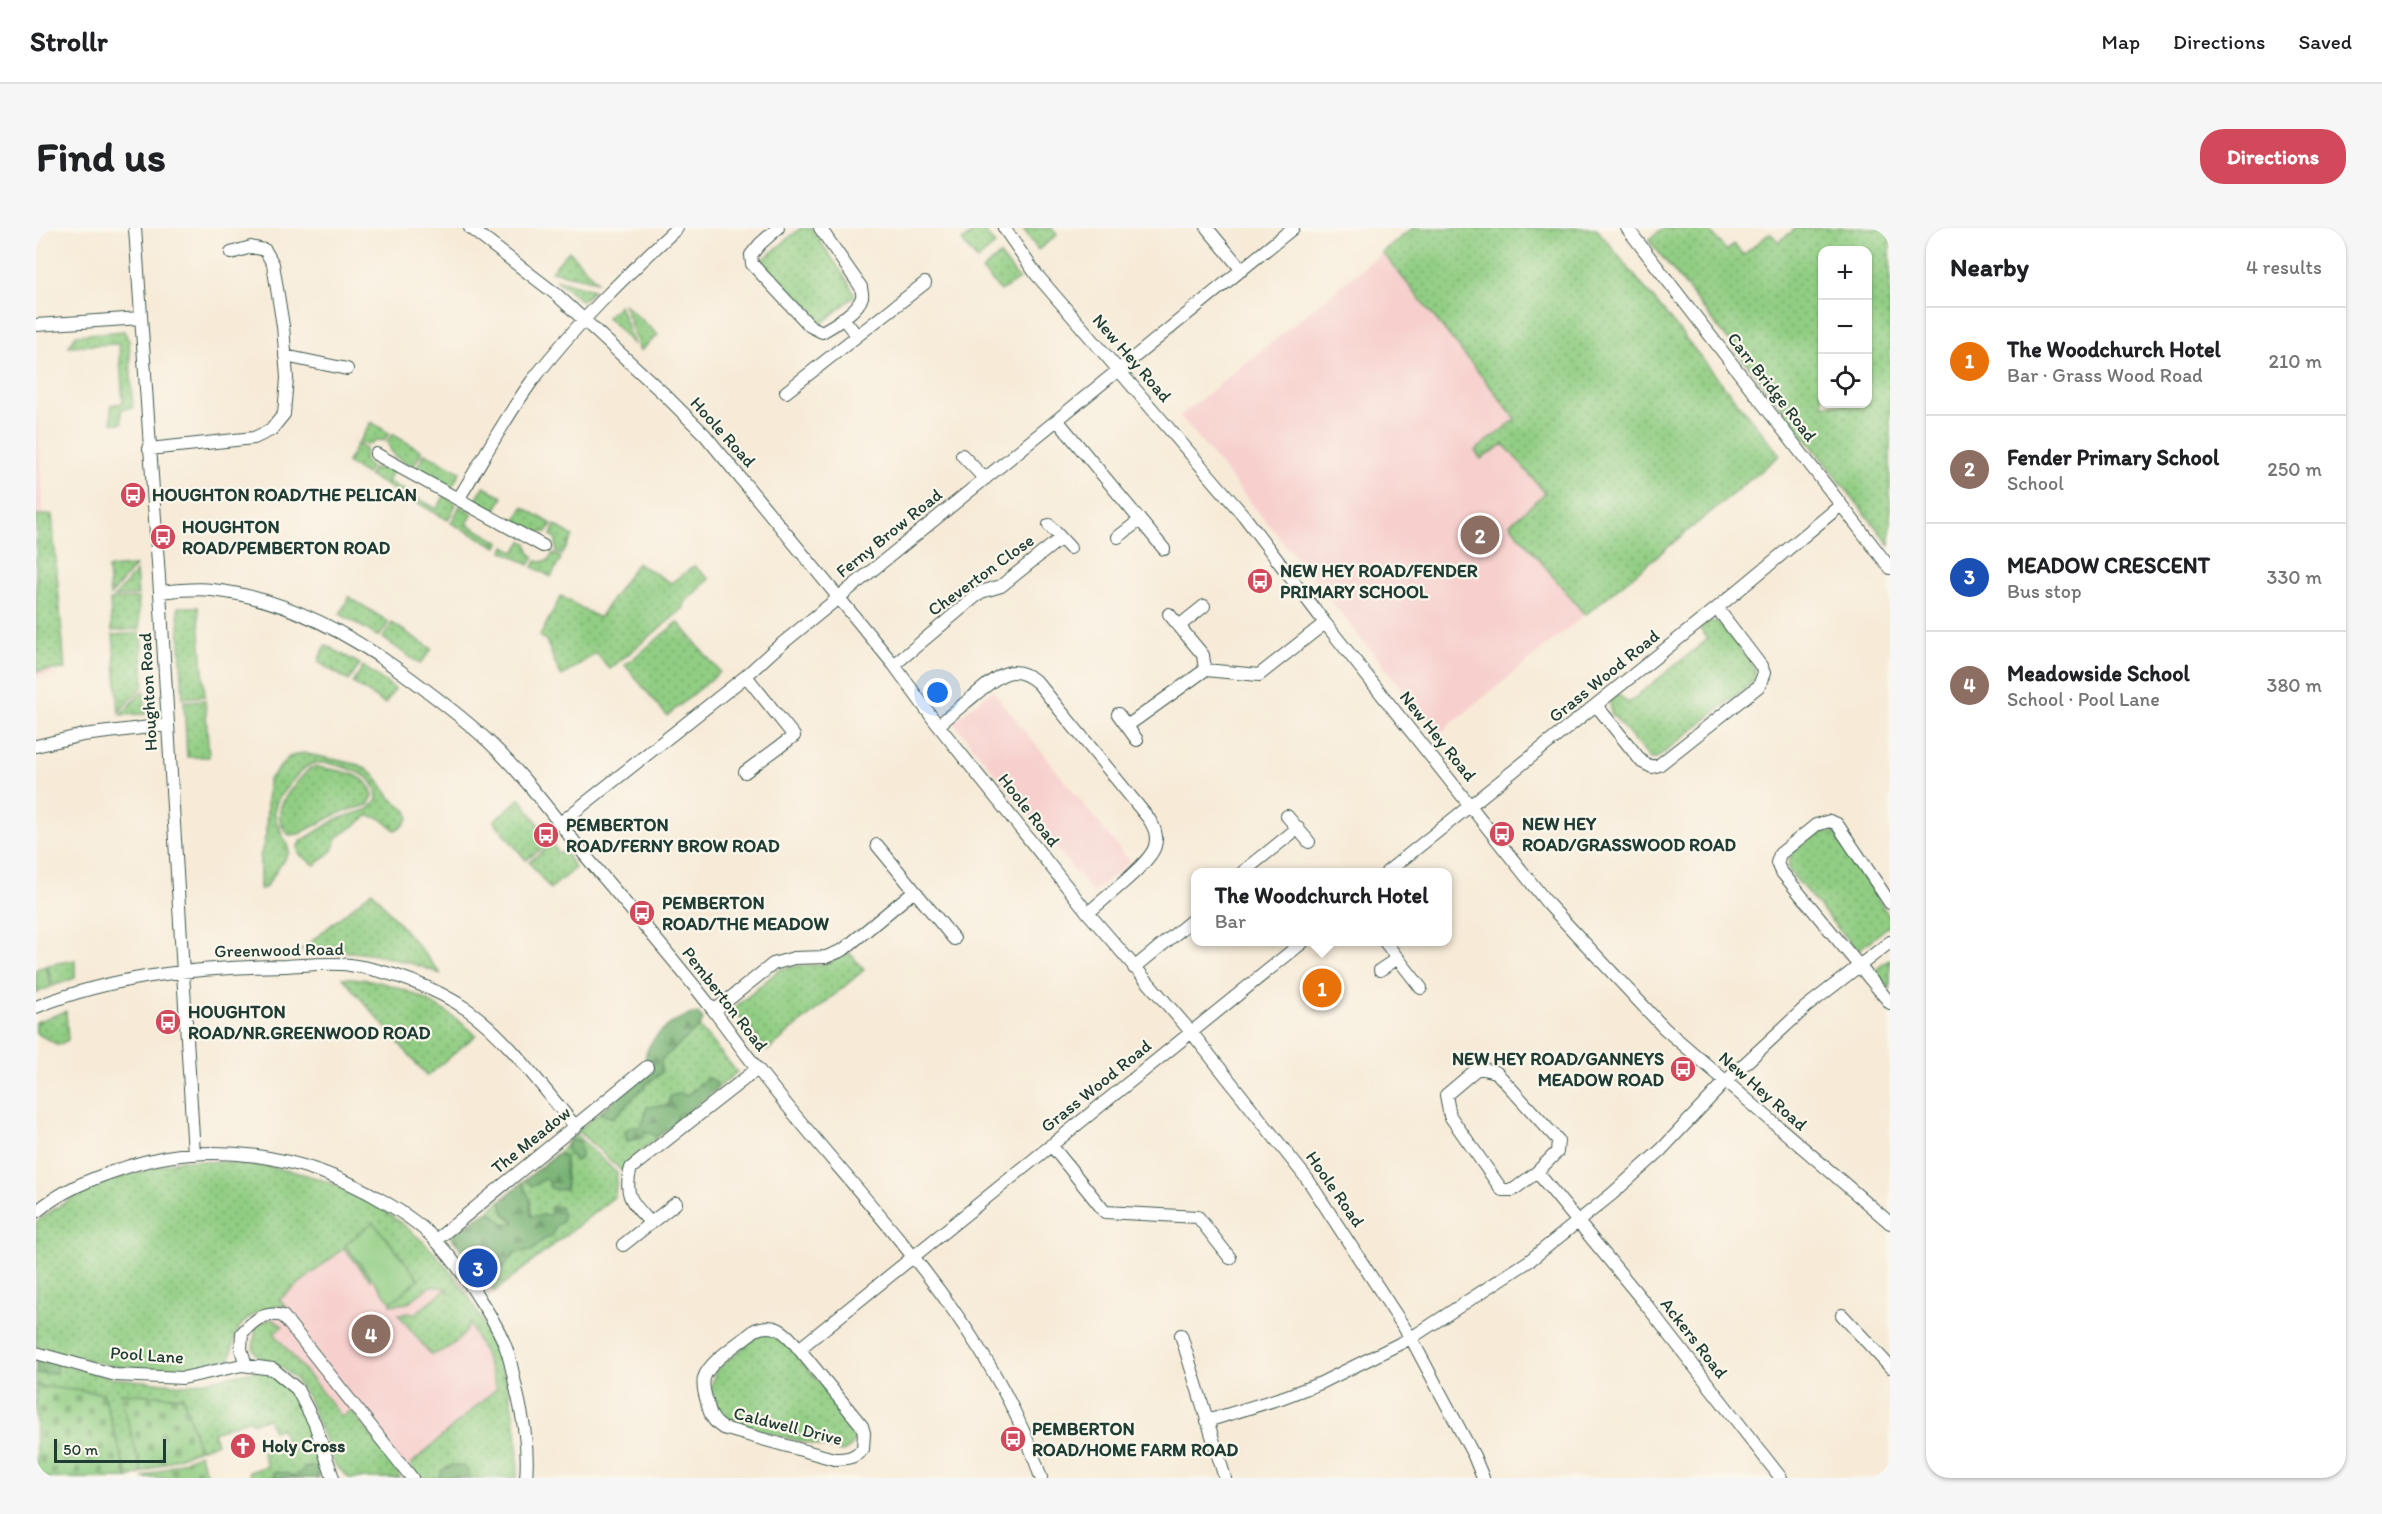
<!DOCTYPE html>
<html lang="en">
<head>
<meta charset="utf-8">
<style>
	:root { --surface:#fff; --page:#f6f6f6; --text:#202124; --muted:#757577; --line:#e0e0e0; --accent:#d1495b }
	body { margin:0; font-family:Itim,sans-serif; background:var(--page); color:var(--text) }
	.controls { position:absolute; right:18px; top:18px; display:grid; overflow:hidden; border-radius:12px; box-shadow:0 2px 4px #0004 }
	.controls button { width:54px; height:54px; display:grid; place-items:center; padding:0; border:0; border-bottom:2px solid var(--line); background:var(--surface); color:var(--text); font:30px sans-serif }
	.scale { position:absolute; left:18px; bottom:15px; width:112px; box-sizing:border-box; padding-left:6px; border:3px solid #1f3d34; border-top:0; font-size:16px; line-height:21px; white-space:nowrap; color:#1f3d34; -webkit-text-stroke:4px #fbf7ec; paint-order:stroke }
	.you { position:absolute; left:902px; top:465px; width:21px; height:21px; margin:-15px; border:4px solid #fff; border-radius:50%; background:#1a73e8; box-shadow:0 0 0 9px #1a73e833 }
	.badge { display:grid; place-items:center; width:39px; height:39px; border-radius:50%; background:var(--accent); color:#fff; font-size:20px; font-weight:700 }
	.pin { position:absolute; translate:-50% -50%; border:3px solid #fff; box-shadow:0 2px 6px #0006 }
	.popup { position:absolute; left:1155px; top:640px; width:261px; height:78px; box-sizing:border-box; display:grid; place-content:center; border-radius:12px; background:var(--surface); filter:drop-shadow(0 2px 4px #0005); font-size:20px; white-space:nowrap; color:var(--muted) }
	.popup b { font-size:22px; color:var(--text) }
	.popup::after { content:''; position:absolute; left:50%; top:100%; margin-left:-12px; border:12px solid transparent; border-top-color:var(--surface) }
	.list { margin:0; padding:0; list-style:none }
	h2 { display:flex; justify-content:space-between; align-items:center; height:78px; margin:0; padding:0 24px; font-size:26px }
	h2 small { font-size:20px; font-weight:400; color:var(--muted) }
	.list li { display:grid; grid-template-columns:39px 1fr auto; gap:18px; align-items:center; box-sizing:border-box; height:108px; padding:0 24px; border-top:2px solid var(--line) }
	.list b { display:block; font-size:22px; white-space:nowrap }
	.list p { margin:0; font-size:20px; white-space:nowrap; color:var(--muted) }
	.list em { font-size:20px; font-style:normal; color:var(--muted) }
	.icon { flex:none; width:33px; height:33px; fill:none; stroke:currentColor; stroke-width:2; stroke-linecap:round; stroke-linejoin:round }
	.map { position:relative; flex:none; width:1854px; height:1250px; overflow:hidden; border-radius:24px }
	header { display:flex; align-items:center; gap:36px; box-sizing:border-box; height:84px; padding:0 30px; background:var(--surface); border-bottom:2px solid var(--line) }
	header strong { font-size:28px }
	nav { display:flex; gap:33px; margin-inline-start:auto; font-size:21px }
	.intro { display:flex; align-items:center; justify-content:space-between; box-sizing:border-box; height:144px; padding:0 36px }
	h1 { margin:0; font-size:42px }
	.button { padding:15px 27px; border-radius:24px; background:var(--accent); color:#fff; font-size:21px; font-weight:700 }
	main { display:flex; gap:36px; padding:0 36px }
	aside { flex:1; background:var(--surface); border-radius:24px; box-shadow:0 2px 4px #0004 }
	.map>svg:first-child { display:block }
</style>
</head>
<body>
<header>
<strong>Strollr</strong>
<nav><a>Map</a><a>Directions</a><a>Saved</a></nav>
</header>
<div class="intro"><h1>Find us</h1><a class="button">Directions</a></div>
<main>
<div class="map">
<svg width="1854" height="1250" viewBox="0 0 1854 1250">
	<defs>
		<pattern id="grass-dots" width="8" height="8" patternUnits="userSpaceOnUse" patternTransform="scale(1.5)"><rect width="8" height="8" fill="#91cd83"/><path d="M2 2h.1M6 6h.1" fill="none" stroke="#76a86c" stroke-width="1.8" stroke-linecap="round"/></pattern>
		<pattern id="forest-firs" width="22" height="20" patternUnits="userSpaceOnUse" patternTransform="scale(1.5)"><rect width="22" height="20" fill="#74b071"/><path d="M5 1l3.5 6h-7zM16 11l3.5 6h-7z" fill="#5f905e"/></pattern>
		<pattern id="cemetery-stones" width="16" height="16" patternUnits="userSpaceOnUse" patternTransform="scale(1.5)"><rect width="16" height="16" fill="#91cd83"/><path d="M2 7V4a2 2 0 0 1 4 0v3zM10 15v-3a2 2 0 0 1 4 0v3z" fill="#76a86c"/></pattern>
	</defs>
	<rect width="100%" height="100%" fill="#fbf7ec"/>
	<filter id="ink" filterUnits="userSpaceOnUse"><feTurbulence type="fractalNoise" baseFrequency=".0167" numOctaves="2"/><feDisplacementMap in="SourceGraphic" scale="12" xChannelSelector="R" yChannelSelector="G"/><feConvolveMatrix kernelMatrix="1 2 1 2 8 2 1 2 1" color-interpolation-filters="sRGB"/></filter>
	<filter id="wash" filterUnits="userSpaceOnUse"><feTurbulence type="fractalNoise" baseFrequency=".008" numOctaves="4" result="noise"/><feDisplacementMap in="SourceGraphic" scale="24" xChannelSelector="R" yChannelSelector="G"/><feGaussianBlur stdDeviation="1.35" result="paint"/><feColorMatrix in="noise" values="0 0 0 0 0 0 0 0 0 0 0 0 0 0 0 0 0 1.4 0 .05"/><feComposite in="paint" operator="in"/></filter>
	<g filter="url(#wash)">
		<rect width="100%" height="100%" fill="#f7ebd8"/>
		<path fill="#f7d0ce" d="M1377,0L1744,227L1403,506L1144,188Z
			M0,169L15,445L22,446L0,448Z
			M956,462L1094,634L1057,665L917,494Z
			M319,974L411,1060L436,1099L461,1160L375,1236L356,1250L294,1197L216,1088Z"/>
		<path fill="url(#grass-dots)" stroke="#58855c" stroke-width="1.5" fill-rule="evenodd" d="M765,0H775L813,55L819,68L786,95L779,92L724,34Z
			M943,0H946L959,17L941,32L926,13Z
			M992,0H1016L1021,7L1002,22L988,2Z
			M1377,0H1560L1744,227L1549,387L1474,296L1509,265L1468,216L1445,231L1439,223L1480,191L1346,24Z
			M1627,0H1671L1691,23L1698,16L1707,27L1734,5L1743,14L1760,0H1854V317L1613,12ZM1832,22V176H1786V22Z
			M533,23L561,53L515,43Z
			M964,27L983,51L965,63L946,42Z
			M519,51L558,62L546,73Z
			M587,75L622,107L604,123Z
			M583,77L598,117L571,89Z
			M88,103L93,113L97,180L85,181L86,195H76L75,177L87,175L83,116L33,118L40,107Z
			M335,194L353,205L348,213L342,212L332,217L323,214Z
			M356,206L386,223L377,239L358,228L351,214Z
			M321,216L329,221L328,232L334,239L330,247L311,235Z
			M389,225L424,244L415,261L380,241Z
			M353,238L358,241L351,253L401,281L408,268L420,276L412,292L333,248L337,240L345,241Z
			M448,258L467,269L458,284L439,274Z
			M424,278L437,285L431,296L463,314L461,319L415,295Z
			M487,279L516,296L511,304L495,305L478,295Z
			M0,287H16L29,441L0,443Z
			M519,297L537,308L526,327L520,324V311L515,307Z
			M486,313L491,315L493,324L498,329L493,337L467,323L469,318L479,324Z
			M517,325L525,330L515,349L497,339L500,333L505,334L513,332Z
			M601,335L635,355L658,338L673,351L647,376L648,380L574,441L560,425L526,448L521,440L510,412L504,408L525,368L563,390Z
			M99,338L74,368L72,340Z
			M100,344L102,367L78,369Z
			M313,369L353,394L343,409L304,386Z
			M102,370L104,401L76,403L74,372Z
			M142,379H162L169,468L147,470Z
			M1672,393L1683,394L1719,441L1718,453L1620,531H1614L1575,485L1574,473L1582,466L1592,475L1672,411L1664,401Z
			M642,394L684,444L631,488L589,437Z
			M356,395L396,421L384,436L347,410Z
			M105,405L108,457L83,484L77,407Z
			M289,417L324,436L313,453L282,434Z
			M327,438L359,461L349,476L317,455Z
			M108,462L110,486L85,487Z
			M169,472L173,529H151L148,473Z
			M267,525L324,537L338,546L355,570L371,583L373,589L368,597L359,602L344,590L332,588L301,610L297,622L279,637L263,626L262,618L265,613L301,591L333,581L341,572C341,565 340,557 333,551C322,542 287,530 273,537C265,541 243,567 240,576C234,592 251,609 253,624L229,660L224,661V630L230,606L232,552L253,529Z
			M281,539C302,543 332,543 337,568L332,577L303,585L263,606L253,607C228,583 258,558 274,540Z
			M484,570C495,585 504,599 515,614L490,632L458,593Z
			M1786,604L1800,605L1854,690V697L1821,723L1754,644C1746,624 1771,614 1786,604Z
			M516,616L522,624L530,626L539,640L514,661L493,634Z
			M336,663L405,746C357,726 316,722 265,722Z
			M813,724L828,742L731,823L697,781L743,742L752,739L790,736Z
			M1854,731V761L1838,743Z
			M39,732V750L17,758L11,737Z
			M10,738L15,759L0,765V741Z
			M307,750C356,749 405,776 440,807L391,848Z
			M30,783L32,812L22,817L0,805V794Z
			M663,799L701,844L591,934L586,943L542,903Z
			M540,907L581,945L579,968L458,1064L436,1032L414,1008L452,983L529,919L532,912Z
			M147,932C175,934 205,934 233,939C335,954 419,1022 457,1117C474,1159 485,1204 481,1250H380L375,1236L461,1160L448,1126L433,1095C429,1111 411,1122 395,1127L362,1086L380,1085L409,1062L413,1064L411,1060L394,1058L372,1075L355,1077V1074L383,1051L309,1017L334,1047V1052L308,1020L244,1071L253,1083L248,1078C230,1079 206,1088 200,1107C197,1115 196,1123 194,1131C150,1163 49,1132 0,1118V994C47,958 90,946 147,932Z
			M235,1090L247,1098L238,1105L306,1189L315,1182L357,1235L364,1250H313L299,1237L271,1168L260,1152L244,1138L221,1128L217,1120L220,1098Z
			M727,1106L743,1108L749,1113L817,1196C822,1208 819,1219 806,1224L698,1196L683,1187L675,1160L680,1142L720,1109Z
			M0,1130L78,1150L149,1157L218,1143L236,1145L266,1173L288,1239L282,1250H215L213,1244L231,1238L226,1223L250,1214L245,1200L237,1203L232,1190L216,1195L214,1191L177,1204L181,1215L163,1221L147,1169L85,1165L106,1245L92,1250L67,1165L0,1158Z"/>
		<path fill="url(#forest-firs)" stroke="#4a7652" stroke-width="1.5" d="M662,785L667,792L663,799L625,832V845C605,857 594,877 576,890L563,885C573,875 597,857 604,846C608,840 609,830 611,823C618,804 644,787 662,785Z
			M672,850L680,854L682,860L649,886L646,885L642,887L640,894L622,909L609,903L606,910L591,913L589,903L594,899H603L608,892L611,879L632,877L634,868L645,865L650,868Z
			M532,912L544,913L545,930L540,933C532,926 528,922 532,912Z
			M522,925L529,929L530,961L523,962L514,960L513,953L509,951L496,958L489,952Z
			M486,955L494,971L495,988L514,987L516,978L524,979L527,986L526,994L520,998L516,1008L507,1012L497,1022L479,1025L466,1040L447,1047L414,1008L452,983L459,986L466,995H477L479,993L468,986L465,973Z
			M0,1130L21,1135L20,1145L0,1146Z
			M416,1237L429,1239L435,1250H404L405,1243Z
			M281,1238L282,1250H237L239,1244L250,1245L259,1249L271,1239Z"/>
		<path fill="url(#cemetery-stones)" stroke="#58855c" stroke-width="1.5" d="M0,1158L67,1165L92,1250H0Z
			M84,1165L147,1169L163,1221L106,1245Z
			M164,1226L167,1238L173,1250H107Z"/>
		<path fill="#91cd83" stroke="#58855c" stroke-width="1.5" d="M337,994L383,1051L355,1074L309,1017Z"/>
	</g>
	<g filter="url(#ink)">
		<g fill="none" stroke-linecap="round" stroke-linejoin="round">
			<g stroke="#3f574d" stroke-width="14">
				<path id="minor" d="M99,0L124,364L158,926
					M434,0L521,67L628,166L669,207L858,437L898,492L1052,685L1156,805L1272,952L1375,1110L1438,1228L1447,1250
					M742,0L724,16L715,27L716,36L774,98L786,104C797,98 823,82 826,69C827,66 825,63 825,59L784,0
					M968,0L1000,46L1208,288L1289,395L1512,676L1628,800L1854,995
					M1171,0L1206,42
					M1591,0L1854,340
					M0,97L105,90
					M821,108L889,55
					M249,128L311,141
					M750,164L821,108L807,90
					M1022,193L1128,321
					M113,221L218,210L235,202L248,186L251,150L247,98L237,36L229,22L215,19L195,25
					M340,226L507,318
					M926,227L949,251
					M423,270C447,231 469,190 496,153C539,97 589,48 641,0
					M1013,297L1034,320
					M1082,309L1104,292
					M124,364C142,362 159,360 176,362C243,369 307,402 360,440C392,463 424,487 452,513C490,549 520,592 553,632C595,682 638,731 678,783C693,802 706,822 721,840C819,967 956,1094 1005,1250
					M1133,386L1167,427L1169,442L1223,447L1289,395
					M1143,398L1168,378
					M858,437L945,364L965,358L1025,310
					M1560,477L1606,534L1616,539L1623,537L1723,458L1728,445L1725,438L1681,380
					M1082,486L1101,512
					M903,497C915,486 928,476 940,466C962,448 976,433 1002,455L1113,591C1118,599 1122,607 1119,618C1115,635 1067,671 1052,685
					M1091,498L1169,442
					M0,518L47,507L131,497
					M709,544L758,508L710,448
					M1251,588L1273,614
					M523,596L710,448L737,423L1257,0
					M841,617L918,711
					M1207,644L1262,600
					M1351,644L1681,380L1805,277
					M1854,675L1801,596L1794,593L1780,597L1744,626L1741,635L1744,642L1854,775
					M1349,714L1385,760
					M1098,740L1160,689
					M1344,742L1362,730
					M0,779C79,747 165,739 250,738C271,737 294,734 314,737C355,743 398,759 432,782C473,811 507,861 540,899
					M678,783L737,736L758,730L790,729L807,722L878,663
					M1015,917L1069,984L1162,989L1194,1030
					M1501,944L1521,924L1522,912L1460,844L1442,840L1410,867L1414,888L1466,962H1477L1501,944L1612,1079L1745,1250
					M0,984C25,963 54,951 85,941C172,910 268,926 347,973C366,984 386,997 401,1014C418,1032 431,1051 444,1072C454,1087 464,1103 470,1120C475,1133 477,1147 480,1160C487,1190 493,1219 490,1250
					M614,994C596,975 587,967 595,940L721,841
					M400,1012L611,839
					M587,1017L640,975
					M1806,1087L1854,1139
					M1145,1107L1189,1250
					M763,1121L826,1198L828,1205L827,1221C818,1230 811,1231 798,1231L687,1200C676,1193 674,1186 671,1174C669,1167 666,1158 668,1150C673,1133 705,1114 719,1102C739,1093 751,1105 763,1121L1267,714
					M0,1125L80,1147L147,1150L206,1137L237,1141L261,1161L279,1196L297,1250
					M210,1137L205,1121L206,1105C218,1092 229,1083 247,1088L376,1250
					M1171,1193L1248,1169L1285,1155L1375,1110L1493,1033L1576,966L1625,922L1689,854L1770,779L1854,714"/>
			</g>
			<use href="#minor" stroke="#fff" stroke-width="12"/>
		</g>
	</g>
	<defs>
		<g id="bus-disc" transform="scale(1.35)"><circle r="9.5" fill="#d1495b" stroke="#fbf7ec"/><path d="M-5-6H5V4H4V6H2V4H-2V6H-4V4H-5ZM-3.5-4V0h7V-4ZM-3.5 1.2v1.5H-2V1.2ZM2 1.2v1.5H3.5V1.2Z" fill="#fff"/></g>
		<g id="church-disc" transform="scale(1.35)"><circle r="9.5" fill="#d1495b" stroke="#fbf7ec"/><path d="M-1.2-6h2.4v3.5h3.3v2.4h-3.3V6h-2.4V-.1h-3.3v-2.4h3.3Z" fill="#fff"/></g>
	</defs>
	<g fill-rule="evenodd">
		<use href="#bus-disc" x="97" y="267"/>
		<use href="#bus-disc" x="127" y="309"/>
		<use href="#bus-disc" x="1224" y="353"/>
		<use href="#bus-disc" x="1466" y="606"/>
		<use href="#bus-disc" x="510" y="607"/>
		<use href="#bus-disc" x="606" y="685"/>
		<use href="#bus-disc" x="132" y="794"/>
		<use href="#bus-disc" x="1647" y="841"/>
		<use href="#bus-disc" x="977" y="1211"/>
		<use href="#church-disc" x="207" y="1218"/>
	</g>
	<g text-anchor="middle" stroke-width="4.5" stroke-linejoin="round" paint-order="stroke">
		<g font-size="18" fill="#1f3d34" stroke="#fbf7ec">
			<text transform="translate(1096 130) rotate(49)" y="6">New Hey Road</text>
			<text transform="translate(1736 159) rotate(52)" y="6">Carr Bridge Road</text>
			<text transform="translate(687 204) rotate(48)" y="6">Hoole Road</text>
			<text transform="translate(853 305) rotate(-39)" y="6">Ferny Brow Road</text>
			<text transform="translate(945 347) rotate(-36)" y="6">Cheverton Close</text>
			<text transform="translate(1568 448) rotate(-39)" y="6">Grass Wood Road</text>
			<text transform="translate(112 464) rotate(-93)" y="6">Houghton Road</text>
			<text transform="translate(1402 508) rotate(51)" y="6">New Hey Road</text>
			<text transform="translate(993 582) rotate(52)" y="6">Hoole Road</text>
			<text transform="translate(243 722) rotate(-1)" y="6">Greenwood Road</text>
			<text transform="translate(689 771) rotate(52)" y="6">Pemberton Road</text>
			<text transform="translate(1060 858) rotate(-39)" y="6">Grass Wood Road</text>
			<text transform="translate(1727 863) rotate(41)" y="6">New Hey Road</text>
			<text transform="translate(495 912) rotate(-39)" y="6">The Meadow</text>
			<text transform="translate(1299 961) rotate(55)" y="6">Hoole Road</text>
			<text transform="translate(1658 1110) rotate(52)" y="6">Ackers Road</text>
			<text transform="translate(111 1127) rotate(4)" y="6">Pool Lane</text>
			<text transform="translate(752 1198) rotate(14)" y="6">Caldwell Drive</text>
		</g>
		<g font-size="18" font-weight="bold" fill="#1f3d34" stroke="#fbf7ec" text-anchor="start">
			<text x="116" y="273">HOUGHTON ROAD/THE PELICAN</text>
			<text x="146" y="305">HOUGHTON<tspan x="146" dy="21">ROAD/PEMBERTON ROAD</tspan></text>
			<text x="1244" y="349">NEW HEY ROAD/FENDER<tspan x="1244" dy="21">PRIMARY SCHOOL</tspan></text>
			<text x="1486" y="602">NEW HEY<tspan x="1486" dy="21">ROAD/GRASSWOOD ROAD</tspan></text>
			<text x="530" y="603">PEMBERTON<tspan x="530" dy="21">ROAD/FERNY BROW ROAD</tspan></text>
			<text x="626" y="681">PEMBERTON<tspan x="626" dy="21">ROAD/THE MEADOW</tspan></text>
			<text x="152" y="790">HOUGHTON<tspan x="152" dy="21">ROAD/NR.GREENWOOD ROAD</tspan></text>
			<text x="1628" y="837" text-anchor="end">NEW HEY ROAD/GANNEYS<tspan x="1628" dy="21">MEADOW ROAD</tspan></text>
			<text x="996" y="1207">PEMBERTON<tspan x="996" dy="21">ROAD/HOME FARM ROAD</tspan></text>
			<text x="226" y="1224">Holy Cross</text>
		</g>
	</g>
</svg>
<div class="controls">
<button>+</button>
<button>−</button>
<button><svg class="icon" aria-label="locate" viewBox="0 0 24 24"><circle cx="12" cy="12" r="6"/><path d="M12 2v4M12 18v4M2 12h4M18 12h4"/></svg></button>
</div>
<div class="scale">50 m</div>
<div class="you"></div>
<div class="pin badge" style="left:1286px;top:760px;background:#e8710a">1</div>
<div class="popup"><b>The Woodchurch Hotel</b>Bar</div>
<div class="pin badge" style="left:1444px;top:307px;background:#8d6e63">2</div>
<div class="pin badge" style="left:442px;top:1040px;background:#1a4fb4">3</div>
<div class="pin badge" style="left:335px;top:1106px;background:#8d6e63">4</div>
</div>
<aside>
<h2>Nearby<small>4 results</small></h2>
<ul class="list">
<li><span class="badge" style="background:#e8710a">1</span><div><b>The Woodchurch Hotel</b><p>Bar · Grass Wood Road</p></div><em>210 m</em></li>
<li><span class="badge" style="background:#8d6e63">2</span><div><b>Fender Primary School</b><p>School</p></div><em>250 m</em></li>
<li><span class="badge" style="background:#1a4fb4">3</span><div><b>MEADOW CRESCENT</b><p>Bus stop</p></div><em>330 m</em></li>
<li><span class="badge" style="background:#8d6e63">4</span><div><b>Meadowside School</b><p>School · Pool Lane</p></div><em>380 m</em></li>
</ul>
</aside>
</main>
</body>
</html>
